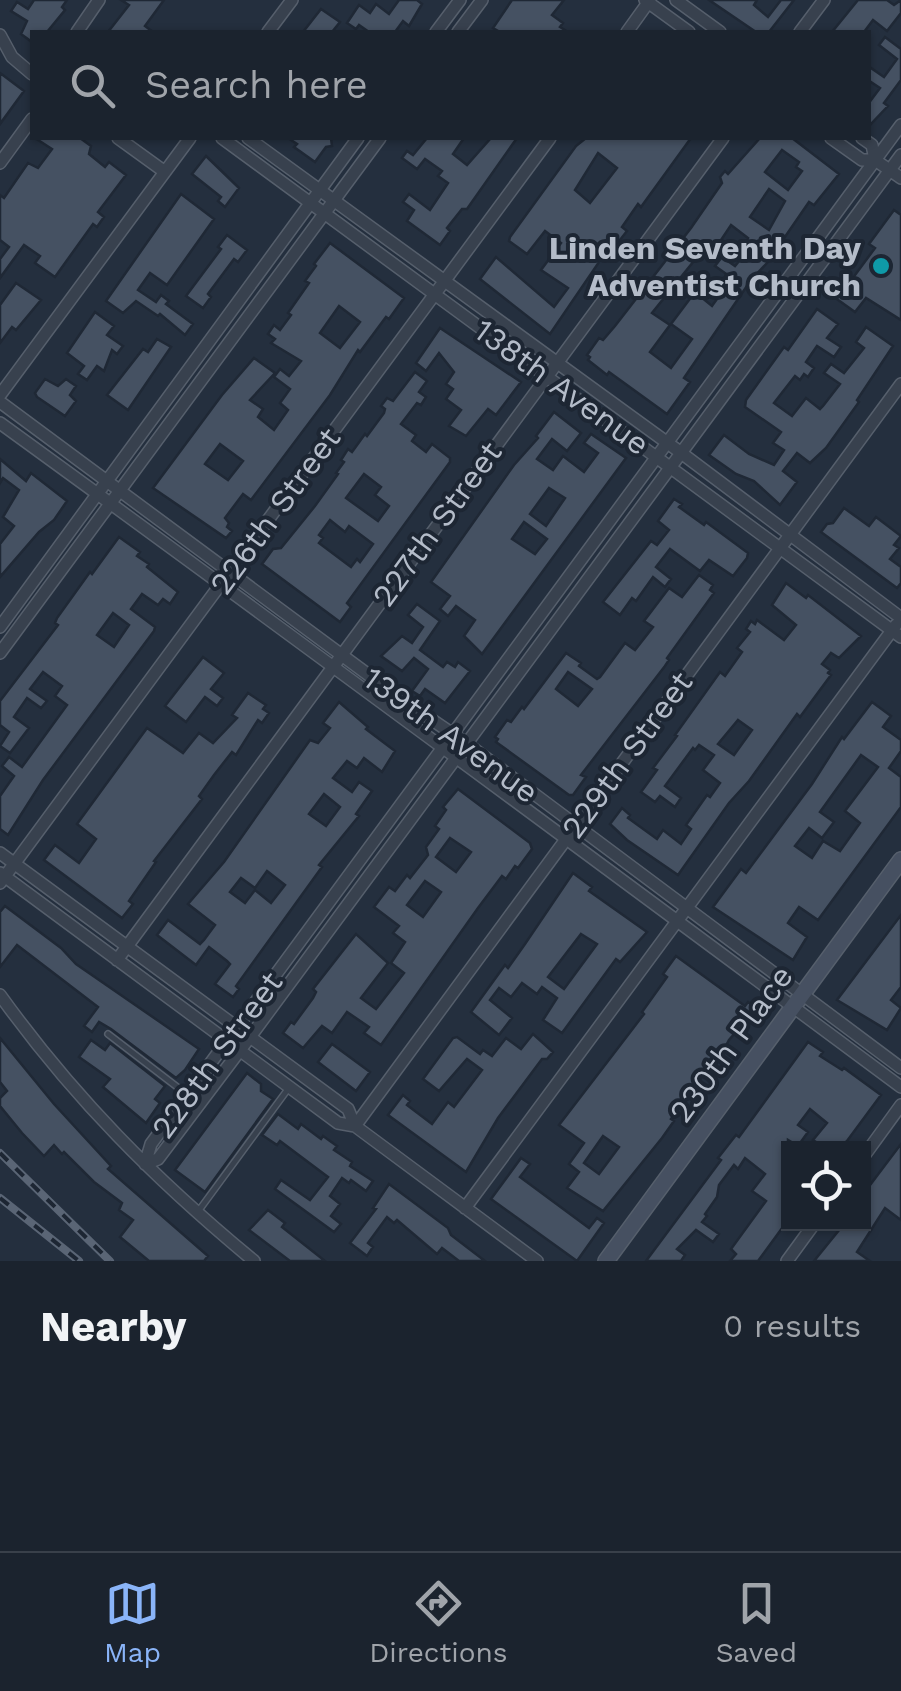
<!DOCTYPE html>
<html lang="en">
<head>
<meta charset="utf-8">
<style>
	:root { --surface:#1b232e; --page:#282f3a; --text:#f1f3f6; --muted:#a0a4aa; --line:#39404a; --accent:#8ab4f8 }
	body { margin:0; font-family:"Work Sans",sans-serif; background:var(--page); color:var(--text) }
	.controls { position:absolute; right:30px; bottom:30px; display:grid; overflow:hidden; border-radius:0px; box-shadow:0 2px 8px #0004 }
	.controls button { width:90px; height:90px; display:grid; place-items:center; padding:0; border:0; border-bottom:2px solid var(--line); background:var(--surface); color:var(--text); font:50px sans-serif }
	.list { margin:0; padding:0; list-style:none }
	h2 { display:flex; justify-content:space-between; align-items:center; height:130px; margin:0; padding:0 40px; font-size:42px }
	h2 small { font-size:32px; font-weight:400; color:var(--muted) }
	.icon { flex:none; width:55px; height:55px; fill:none; stroke:currentColor; stroke-width:2; stroke-linecap:round; stroke-linejoin:round }
	.map { position:relative; flex:none; width:901px; height:1261px; overflow:hidden }
	.search { position:absolute; background:var(--surface); box-shadow:0 2px 8px #0004; left:30px; right:30px; top:30px; height:110px; display:flex; align-items:center; gap:25px; box-sizing:border-box; padding:0 35px; border-radius:0px; color:var(--muted); font-size:38px }
	.sheet { height:290px; background:var(--surface) }
	nav { display:flex; justify-content:space-around; align-items:center; box-sizing:border-box; height:140px; border-top:2px solid var(--line); background:var(--surface); font-size:28px; color:var(--muted) }
	nav a { display:grid; justify-items:center; gap:5px }
	nav .on { color:var(--accent) }
	.map>svg:first-child { display:block }
</style>
</head>
<body>
<div class="map">
<svg width="901" height="1261" viewBox="0 0 901 1261">
	<rect width="100%" height="100%" fill="#242f3e"/>
	<path fill="#455162" stroke="#1f2835" stroke-width="2.5" fill-rule="evenodd" d="M34,0H67L62,7L65,10L47,32H32V42L21,34L27,21L11,11L17,2L28,9Z
		M121,0H164L145,26L153,32H108L129,5Z
		M399,0H417L422,4L409,26L403,21L395,32H369L359,25L356,29L347,23L359,5L370,13L376,4L389,14Z
		M512,0H564L552,15L563,23L560,27L568,32H500L493,28Z
		M709,0H757L754,5L768,17L781,0H794L769,32H756Z
		M858,0H887L894,5L901,0V13L887,31L873,20L864,32H832Z
		M321,9L340,22L332,32H303Z
		M885,37L901,49V80L884,103L888,106L868,127V104L880,88L868,80V66L884,77L897,59L879,45Z
		M0,73L24,91L0,124Z
		M35,138H80L91,146L89,154L105,167L109,162L126,175L98,212L104,217L97,227L93,224L55,277L35,263L40,256L24,245L0,278V259L9,247L0,240V195L4,198L28,163L38,168L52,149Z
		M288,138H331L332,146L326,147L315,162L294,147L297,144Z
		M427,138H464L453,154L467,165L491,138H517L467,209H462L447,228L450,231L440,245L407,221L414,210L403,202L409,194L430,210L448,183L438,176L442,171L425,159L417,169L402,158L407,151L413,155Z
		M586,138H691L641,207L638,204L622,227L627,231L616,245L612,243L550,334L480,279L496,257L554,307L568,288L541,270L561,243L545,231L527,254L509,241L510,237L576,146ZM598,153L617,168L590,203L575,190Z
		M760,138H792L839,174L814,205L809,202L767,263L751,280L684,378L690,382L667,414L609,372L607,375L588,360L590,357L587,355L599,338L603,340L615,326L691,228L722,183L720,177L725,171L728,174ZM782,150L799,162L796,167L802,171L788,190L765,172ZM769,189L785,201L769,230L750,217ZM731,225L748,238L743,246L748,250L735,266L722,257L715,266L732,278L712,306L695,292L671,324L692,339L671,368L650,352L670,325L652,313L706,246L721,257L726,249L719,243Z
		M206,156L239,188L225,207L218,201L221,197L192,174Z
		M181,194L214,219L167,285L150,273L138,290L156,302L161,295L169,301L166,304L193,324L185,335L160,314L158,316L136,301L123,313L106,301Z
		M894,210L901,215V320L866,298L855,312L827,292L834,282L844,290L875,248L869,244Z
		M227,235L247,250L238,262L234,259L208,294L211,297L203,308L186,296L221,249L218,247Z
		M330,243L404,298L389,319L386,317L360,352L358,350L330,395L251,500L243,494L225,518L229,523L227,527L232,531L226,538L153,488L222,395L254,358L275,373L250,400L263,409L258,417L274,430L288,410L280,403L290,389L274,377L280,369L289,376L301,361L271,343L275,339L268,334L274,325L280,330L291,315L288,313L309,283L305,281L316,266L314,264ZM339,306L360,322L340,348L320,333ZM220,444L243,461L228,480L205,464Z
		M16,283L41,300L16,330L12,327L0,343V305Z
		M817,309L838,324L827,338L841,347L834,357L817,346L806,362L814,368L808,377L804,374L800,380L795,376L774,403L792,416L806,398L820,409L823,406L840,384L824,373L831,364L844,373L864,348L856,342L866,327L893,346L857,400L859,402L826,448L810,463L797,453L783,471L797,482L780,505L754,481L736,474L709,455L724,435L749,454L774,465L784,450L773,443L781,432L745,407L746,400L784,347L788,350Z
		M95,312L114,326L107,335L123,346L117,354L112,350L104,371L97,366L87,380L78,374L84,366L67,353Z
		M440,328L521,382L496,415L488,409L466,436L449,426L461,410L446,399L453,389L446,384L454,372L439,353L426,371L416,363Z
		M157,339L171,347L128,410L107,395L143,349L148,352Z
		M415,372L427,381L419,392L426,397L421,405L417,403L401,424L416,435L412,441L426,452L432,444L450,458V462L347,603L351,607L340,622L262,564L273,549L281,548L315,506L338,474L336,473L344,462L341,460L348,449L352,452L365,434L367,436L384,413L385,409L381,406L387,398L393,401ZM364,474L381,487L375,495L389,506L378,521L346,498ZM330,520L345,532L349,526L373,544L360,562L357,559L351,567L319,543L323,538L319,535Z
		M45,379L58,386L66,379L76,386L70,395L76,401L65,416L37,397L35,393Z
		M554,412L581,433L567,451L552,439L537,459L553,470L563,456L584,472L598,453L584,443L591,434L626,458L482,654L464,636L475,620L456,606L448,616L440,609L450,596L431,582L514,465L538,438L536,436ZM549,488L565,498L546,526L530,514ZM524,522L547,539L535,554L512,539Z
		M0,459L26,481L31,473L67,501L54,520L39,532L0,577V544L14,526L3,517L19,490L3,478L0,483Z
		M674,499L682,504L679,507L704,525L706,522L748,553L747,558L733,576L709,560L700,571L670,549L656,567L671,579L665,587L653,577L636,601L632,598L620,615L603,602L651,541L657,545L669,530L658,521Z
		M844,508L869,526L876,517L901,536L894,545L899,548L890,559L901,567V583L897,588L821,532L827,524L833,523Z
		M119,537L140,552L137,556L149,564L147,567L178,592L170,604L163,599L158,605L142,594L131,609L155,627L154,631L43,780L8,835L0,829V796L14,776L2,766L9,757L22,767L67,705L55,696L62,686L43,672L30,689L47,701L41,708L27,698L14,717L29,728L10,753L0,746L9,732L0,725V701L58,625L55,623L57,618L90,572L92,574ZM113,613L129,625L114,647L97,635Z
		M699,575L713,585L710,590L714,593L667,658L669,660L665,666L581,775L586,777L573,795H569L496,742L498,739L495,737L507,720L511,722L522,707L524,709L566,653L581,663L579,666L597,679L600,677L625,643L635,650L653,627L644,621L669,588L682,597ZM568,672L592,689L578,706L556,689Z
		M786,583L806,598L808,595L861,636L839,658L831,653L822,664L830,670L828,673L831,675L800,717L797,714L749,781L729,803L678,875L627,840L610,824L622,808L630,815L628,818L657,839L663,830L681,844L691,829L686,825L707,795L710,797L720,783L703,770L714,755L699,745L695,750L693,748L665,786L681,798L675,807L660,796L655,802L641,792L657,770L653,768L677,736L675,735L720,672L725,676L742,652L737,648L750,632L746,629L751,621L755,624L757,620L784,640L796,625L772,605ZM738,720L752,730L734,755L718,744Z
		M417,604L440,621L420,650L443,667L447,662L455,667L458,662L470,671L445,703L425,689L420,696L412,691L428,669L414,658L402,671L381,656L402,636L412,643L423,627L408,615Z
		M203,657L224,673L211,689L223,698L217,706L205,697L186,722L165,706Z
		M248,693L266,705L263,709L269,713L262,723L258,720L236,755L232,752L214,775L199,796L202,799L154,861L156,862L129,901L133,904L122,918L44,860L55,845L79,863L96,839L77,824L147,728L183,753L199,733L213,743L237,718L232,715Z
		M339,702L368,727L366,729L395,751L382,772L364,758L357,768L347,761L333,778L352,792L359,782L372,791L356,814L359,816L319,865L322,867L236,986L239,989L233,997L215,984L230,964L227,961L209,947L196,965L157,935L168,920L200,944L204,940L215,925L188,904L224,862L310,740L318,743L330,728L323,723ZM324,794L340,807L326,826L309,814ZM267,871L285,885L271,903L255,890L245,903L230,892L241,878L255,888Z
		M872,702L891,716L883,727L901,740V751L889,768L901,777V807L818,920L799,907L788,923L807,937L793,960L713,907L741,869L746,873L812,784L842,737L844,739ZM861,755L878,767L845,811L860,823L840,851L823,841L812,858L795,846L809,828L822,838L834,822L820,812Z
		M458,789L530,843L532,849L518,868L515,866L506,879L502,876L478,908L381,1045L364,1033L369,1027L347,1012L332,1033L322,1026L303,1048L283,1033L291,1022L294,1024L313,998L316,992L313,989L356,934L388,963L361,998L376,1009L404,973L391,963L405,942L393,933L399,926L374,907L389,887L395,891L407,875L410,878L428,855L426,847L439,829L435,826L446,810L443,807ZM450,838L471,852L456,872L436,857ZM425,881L441,892L423,917L407,905Z
		M573,873L592,887L589,891L647,932L620,962L616,959L562,1033L543,1020L557,998L542,987L537,994L522,983L511,997L499,988L490,1000L512,1018L499,1035L471,1012L505,965L508,968L525,944ZM581,934L597,944L564,989L548,977Z
		M5,906L61,948L76,964L199,1049L185,1070L176,1078L111,1029L99,1022L92,1032L84,1026L98,1007L17,945L0,967V912Z
		M901,915V987L891,1000L901,1008L887,1030L837,1000Z
		M676,956L745,1006L748,1002L759,1010L742,1033H735L729,1040L711,1074L707,1070L671,1119L674,1121L662,1138L603,1211L567,1188L579,1172L569,1164L584,1143L559,1125L644,1014L642,1012L667,977L663,974ZM603,1136L619,1147L599,1174L584,1163Z
		M533,1034L553,1052L547,1059H542L498,1118L466,1172L388,1115L403,1095L410,1101L407,1105L432,1124L448,1102L454,1107L482,1070L467,1059L439,1091L423,1079L453,1038L457,1037L480,1054L483,1050L492,1056L506,1038L521,1049Z
		M0,1038L54,1104L111,1166L108,1169L208,1256L204,1261H149L120,1237L133,1220L119,1210L122,1203L94,1182L64,1152L62,1154L54,1145L44,1156L22,1133L0,1106V1098L7,1091L0,1082Z
		M91,1040L105,1050L110,1043L165,1086L155,1099L160,1103L146,1123L103,1087L110,1079L79,1057Z
		M808,1042L823,1052L820,1056L842,1070L844,1068L881,1095L847,1141L839,1148H825L813,1140L827,1123L810,1109L798,1125L808,1132L798,1146L788,1140V1161L783,1174L788,1177V1220L758,1261H730L736,1254L731,1249L766,1201L752,1191L765,1174L745,1158L738,1169L734,1165L719,1185L717,1197L705,1214L707,1216L702,1222L719,1234L713,1242L696,1230L677,1249L685,1255L681,1261H646L721,1160L718,1158L736,1135L739,1137Z
		M332,1044L370,1072L356,1091L318,1062Z
		M247,1073L261,1084V1091L273,1099L205,1192L175,1170Z
		M278,1114L298,1129L301,1124L321,1139L323,1136L337,1146L334,1150L352,1162L350,1166L373,1181L366,1191L351,1180L349,1183L342,1178L330,1196L340,1204L331,1216L341,1224L334,1232L275,1189L281,1180L310,1200L328,1177L280,1141L277,1145L262,1135Z
		M901,1144V1220L885,1208L857,1252L870,1261H814L844,1224H864V1187L867,1189Z
		M521,1158L530,1164L520,1177L589,1228L597,1218L604,1223L577,1261L491,1199Z
		M389,1184L448,1228L451,1235L485,1261H459L442,1248L437,1254L397,1220L394,1223L387,1217L368,1243L373,1247L367,1256L350,1243L376,1209L373,1208Z
		M268,1210L285,1223L282,1227L325,1261H290L249,1230Z"/>
	<g fill="none" stroke-linecap="round" stroke-linejoin="round">
		<g stroke="#565f6c" stroke-width="8">
			<path id="lane" d="M108,1034L185,1093
				M197,1213L288,1089"/>
		</g>
		<g stroke="#565f6c" stroke-width="14">
			<path id="street" d="M645,0L689,32
				M676,0L720,32
				M77,32L99,0
				M268,32L292,0
				M436,32L460,0
				M458,32L482,0
				M627,32L650,0
				M800,32L824,0
				M0,35L12,57L32,74
				M118,138L165,172
				M222,138L901,637
				M248,138L680,452L901,618
				M831,138L862,160H875L901,178
				M862,138L872,145L875,160
				M0,163L32,119
				M0,395L190,138
				M0,402L397,696L466,743L901,1068
				M0,423C302,642 602,865 901,1087
				M0,627L358,138
				M0,653L380,138
				M0,853L348,1109L355,1126
				M0,873L338,1123L355,1126L537,1261
				M0,883L550,138
				M117,960L723,138
				M0,995C74,1098 156,1180 254,1261
				M355,1126L901,384
				M864,1156L901,1105
				M145,1164L151,1144L901,125
				M145,1164L158,1159L250,1037L901,155
				M465,1208L896,625
				M787,1261L814,1224"/>
		</g>
		<g stroke="#565f6c" stroke-width="18">
			<path id="secondary" d="M606,1261L901,860"/>
		</g>
		<use href="#lane" stroke="#38414e" stroke-width="5"/>
		<use href="#street" stroke="#38414e" stroke-width="11"/>
		<use href="#secondary" stroke="#465061" stroke-width="15"/>
		<g stroke="#5a6575" stroke-width="8">
			<path id="rail" d="M0,1153L110,1261
				M0,1198L79,1261"/>
		</g>
		<use href="#rail" stroke="#1d2633" stroke-width="4" stroke-dasharray="11" stroke-linecap="butt"/>
	</g>
	<circle fill="#0f9aa8" stroke="#1d2633" stroke-width="4" cx="881" cy="266" r="10"/>
	<g text-anchor="middle" stroke-width="8" stroke-linejoin="round" paint-order="stroke">
		<g font-size="32" font-weight="bold" fill="#b4bcc9" stroke="#1d2633" text-anchor="end">
			<text x="861" y="259">Linden Seventh Day<tspan x="861" dy="37">Adventist Church</tspan></text>
		</g>
		<g font-size="32" fill="#b4bcc9" stroke="#1d2633">
			<text transform="translate(562 387) rotate(36)" y="11">138th Avenue</text>
			<text transform="translate(275 511) rotate(-54)" y="11">226th Street</text>
			<text transform="translate(437 524) rotate(-54)" y="11">227th Street</text>
			<text transform="translate(451 735) rotate(36)" y="11">139th Avenue</text>
			<text transform="translate(627 755) rotate(-54)" y="11">229th Street</text>
			<text transform="translate(731 1044) rotate(-54)" y="11">230th Place</text>
			<text transform="translate(217 1055) rotate(-54)" y="11">228th Street</text>
		</g>
	</g>
</svg>
<div class="controls">
<button><svg class="icon" aria-label="locate" viewBox="0 0 24 24"><circle cx="12" cy="12" r="6"/><path d="M12 2v4M12 18v4M2 12h4M18 12h4"/></svg></button>
</div>
<div class="search"><svg class="icon" aria-label="search" viewBox="0 0 24 24"><circle cx="10" cy="10" r="6"/><path d="M15 15l6 6"/></svg>Search here</div>
</div>
<section class="sheet">
<h2>Nearby<small>0 results</small></h2>
<ul class="list">
</ul>
</section>
<nav>
<a class="on"><svg class="icon" aria-label="map" viewBox="0 0 24 24"><path d="M3 6l6-2 6 2 6-2v14l-6 2-6-2-6 2zM9 4v14M15 6v14"/></svg>Map</a>
<a><svg class="icon" aria-label="directions" viewBox="0 0 24 24"><path d="M12 3l9 9-9 9-9-9zM9 14v-3h6M13 9l2 2-2 2"/></svg>Directions</a>
<a><svg class="icon" aria-label="saved" viewBox="0 0 24 24"><path d="M7 4h10v16l-5-4-5 4z"/></svg>Saved</a>
</nav>
</body>
</html>
